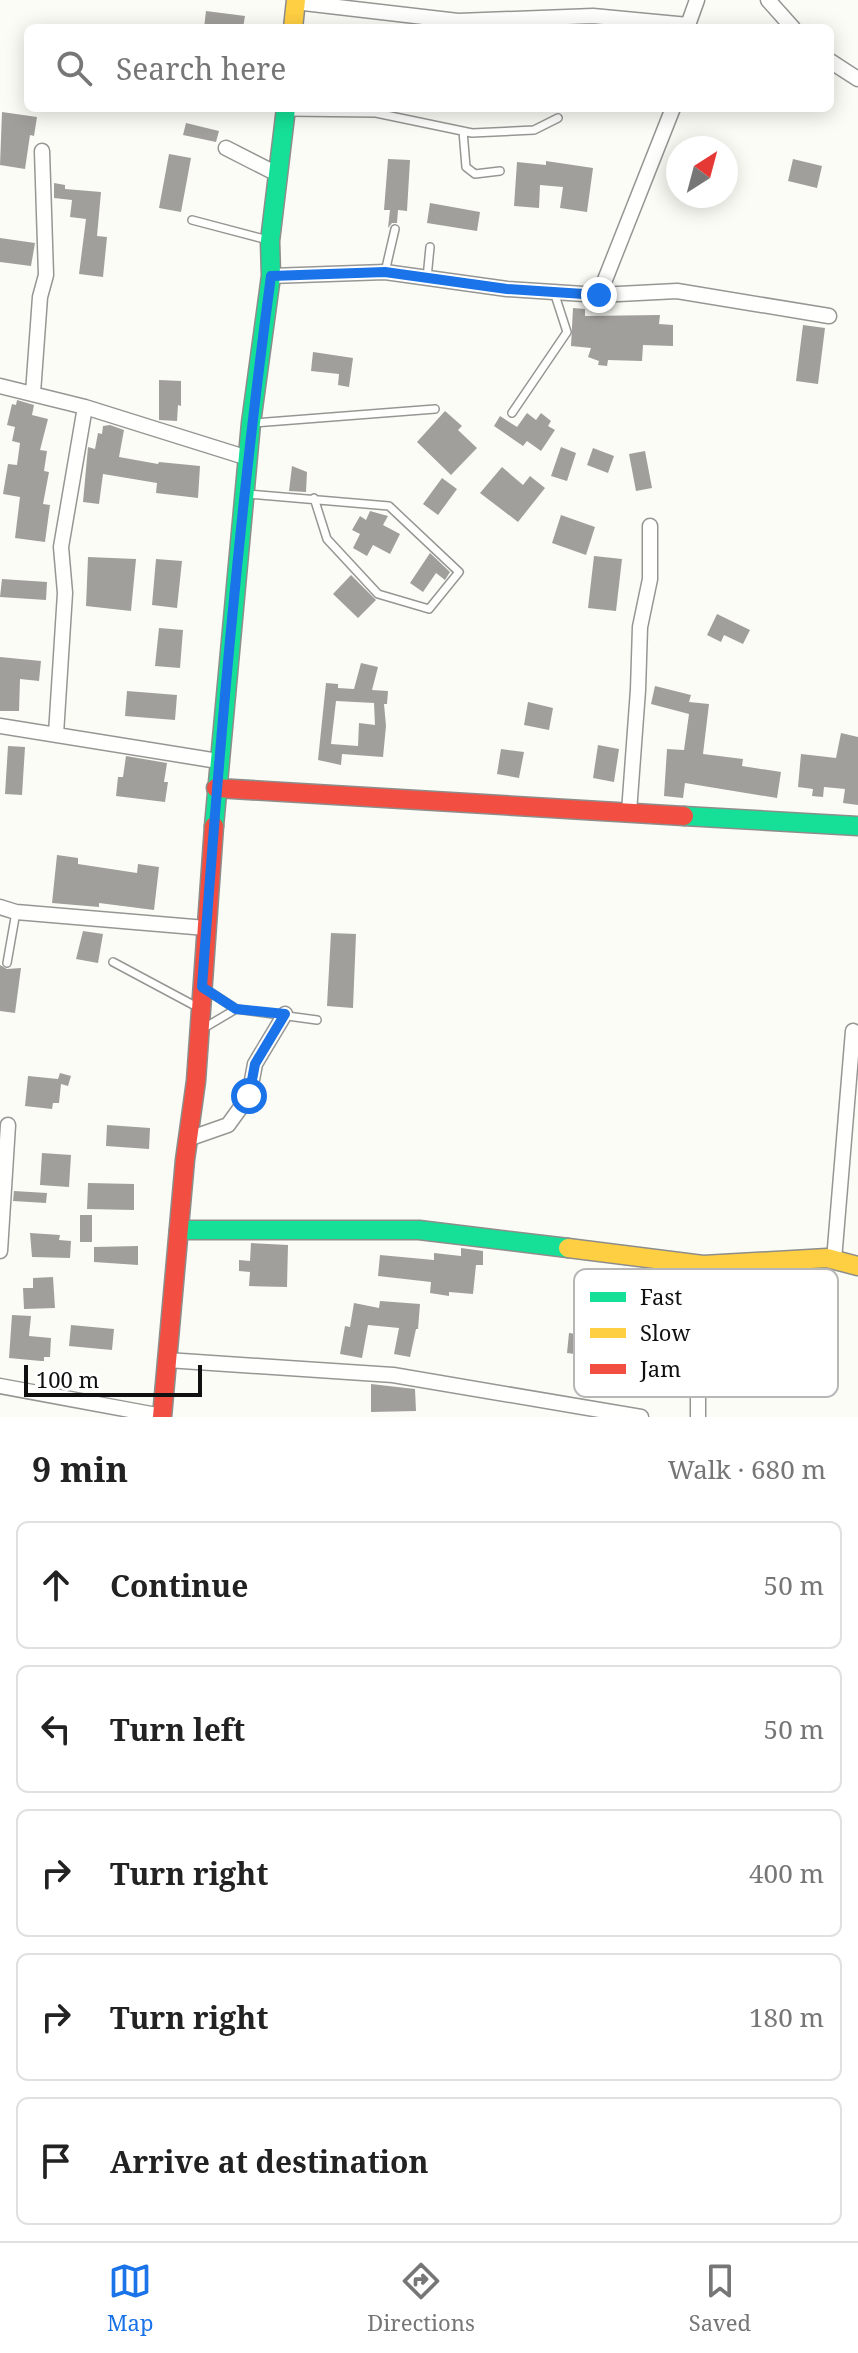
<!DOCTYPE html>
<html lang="en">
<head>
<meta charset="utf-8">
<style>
	:root { --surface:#fff; --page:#f6f6f6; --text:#222; --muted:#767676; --line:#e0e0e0; --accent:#1a73e8 }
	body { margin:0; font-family:"Noto Serif",serif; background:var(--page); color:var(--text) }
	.compass { position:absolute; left:666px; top:136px; width:72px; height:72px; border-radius:50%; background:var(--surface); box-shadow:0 4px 20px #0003; rotate:36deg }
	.scale { position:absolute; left:24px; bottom:20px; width:178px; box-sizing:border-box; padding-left:8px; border:4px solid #101010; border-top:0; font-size:22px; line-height:28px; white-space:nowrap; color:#101010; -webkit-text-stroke:6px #fff; paint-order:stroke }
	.stop { position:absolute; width:24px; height:24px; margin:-18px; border:6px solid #1a73e8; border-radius:50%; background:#fff }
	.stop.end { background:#1a73e8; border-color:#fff; box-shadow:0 2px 8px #0008 }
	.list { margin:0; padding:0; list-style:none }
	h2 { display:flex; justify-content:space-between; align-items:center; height:104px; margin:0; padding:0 32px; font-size:34px }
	h2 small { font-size:26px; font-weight:400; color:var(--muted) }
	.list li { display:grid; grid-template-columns:52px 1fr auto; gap:24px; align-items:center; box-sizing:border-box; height:128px; margin:0 16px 16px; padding:0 16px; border:2px solid var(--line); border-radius:12px }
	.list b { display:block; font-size:30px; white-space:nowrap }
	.list em { font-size:26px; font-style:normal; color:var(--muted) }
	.icon { flex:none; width:44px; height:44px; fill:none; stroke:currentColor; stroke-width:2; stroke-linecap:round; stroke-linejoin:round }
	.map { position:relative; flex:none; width:858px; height:1417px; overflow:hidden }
	.search { position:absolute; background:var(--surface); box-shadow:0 4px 20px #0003; left:24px; right:24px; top:24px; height:88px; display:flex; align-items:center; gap:20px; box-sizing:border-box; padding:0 28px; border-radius:12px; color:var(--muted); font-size:30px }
	.sheet { height:824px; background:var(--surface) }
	nav { display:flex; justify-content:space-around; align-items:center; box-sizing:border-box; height:112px; border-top:2px solid var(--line); background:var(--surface); font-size:22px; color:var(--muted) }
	nav a { display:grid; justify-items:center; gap:4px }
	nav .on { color:var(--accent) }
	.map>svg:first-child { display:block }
</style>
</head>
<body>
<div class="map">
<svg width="858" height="1417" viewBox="0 0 858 1417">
	<rect width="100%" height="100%" fill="#fcfcf7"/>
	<path fill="#a09f9b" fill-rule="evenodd" d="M206,11L245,16L243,28H204Z
		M2,112L37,117L34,136L30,135L25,169L0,165Z
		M186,123L219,131L216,142L183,135Z
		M169,154L191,158L181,212L159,208Z
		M388,159L410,160L407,211L398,210L397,223H392L388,228L390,210H384Z
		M793,159L822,166L817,188L788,181Z
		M546,161L593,168L587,212L560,208L563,187L540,185L539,208L514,206L517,162L546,165Z
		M54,183L65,185V189L101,192L97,236L107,237L103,277L79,274L86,219L70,217L72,200L54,198Z
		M430,203L480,212L477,231L427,223Z
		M0,238L35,243L31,266L0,262Z
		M573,308L585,309V316L660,315L659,324L673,325V346L643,345L642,361L608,360L607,366L598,365L599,361L588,357L591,348L571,346Z
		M803,325L825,328L818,384L796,381Z
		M313,352L353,358L349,387L338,385L339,374L311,371Z
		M159,380L181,381V406L178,405L177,421L159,420Z
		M17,400L34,405L32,415L48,419L40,450L47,451L44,471L49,472L43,504L50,505L45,542L15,538L20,497L3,494L8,464L17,465L20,443L12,441L15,427L7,425L12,404L16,405Z
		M445,411L462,426L458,430L477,448L451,475L417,442Z
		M527,413L536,420L541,413L551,421L548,426L555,430L541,451L527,441L523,446L494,426L500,416L517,427Z
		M110,425L124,430L119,457L158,464L159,462L200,466L198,498L156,493L157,483L103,474L99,504L83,502L88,447L95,449L98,433L102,434L103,426Z
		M561,447L576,453L567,481L551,476Z
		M593,448L614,456L608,473L587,465Z
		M645,451L652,488L636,491L629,454Z
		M292,466L307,472L306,492L289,491Z
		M502,467L523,485L530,476L545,488L518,522L480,493Z
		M442,478L457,489L438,515L423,504Z
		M370,511L388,516L383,525L400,534L390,554L373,545L367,556L353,548L360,534L352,530L360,516L366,520Z
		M561,515L595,527L586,555L552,543Z
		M430,553L450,572L445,580L436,573L423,592L410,583Z
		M594,556L622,559L616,611L588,608Z
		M88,557L136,559L131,611L86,606Z
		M156,559L182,561L177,608L152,605Z
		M351,575L376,600L358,618L333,594Z
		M2,579L47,582L46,600L0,597Z
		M717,614L750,630L743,644L724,635L721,642L707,635Z
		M159,628L183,630L180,668L155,666Z
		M0,657L41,661L39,681L20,679L19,711H0Z
		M361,663L378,667L372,690L388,691L387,704H384L386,726L383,757L342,754L341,765L318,760L326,683L338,684V688L354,689ZM336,701L374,703L375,725L359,723L358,746L331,744Z
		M655,686L691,695L689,702L709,704L703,754L743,759L742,766L781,772L777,798L685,783L683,798L664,796L667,749L684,750L689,714L651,704Z
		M127,691L177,695L175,720L125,716Z
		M528,702L553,708L549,730L524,725Z
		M841,733L858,737V805L843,803L845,789L824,787L823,797L812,796L813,789L798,787L801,754L836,758Z
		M598,745L619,749L614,782L593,778Z
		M8,746L25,747L22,795L5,794Z
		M501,749L524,752L519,778L497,774Z
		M126,756L167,763L164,782H168L165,802L116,796L118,777H123Z
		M57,855L78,858V864L137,873L138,864L159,867L154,910L99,903V907L52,903Z
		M83,931L103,934L98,963L76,959Z
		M331,933L356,934L353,1008L327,1006Z
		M0,965L7,969L21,968L15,1013L0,1011Z
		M60,1073L71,1076L68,1086L61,1084L59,1103H53L52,1109L25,1106L28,1076L58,1079Z
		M107,1125L150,1128L149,1149L106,1146Z
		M42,1153L71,1155L69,1187L40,1185Z
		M88,1183L134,1184V1210L87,1209Z
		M14,1191L47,1193L46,1203L13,1201Z
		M80,1215H92V1242H80Z
		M30,1233L60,1235L59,1240L71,1241L70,1258L32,1257Z
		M251,1243L288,1245L287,1287L249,1286L250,1272L239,1271V1260L250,1261Z
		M138,1246V1265L94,1262V1247Z
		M461,1248L483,1251V1265H476L473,1294L449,1292V1296L430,1293L431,1282L378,1276L380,1255L434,1260V1253L461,1256Z
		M53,1277L55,1308L24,1309L23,1288H33V1278Z
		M635,1277L685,1280L682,1311L650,1308L639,1387L617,1385L620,1360L567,1353L569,1333L623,1340L628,1297H633Z
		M380,1301L420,1304L418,1329H416L410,1357L394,1354L399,1328L368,1325L362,1358L340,1354L345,1326L350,1327L354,1303L379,1308Z
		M12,1315L31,1316L29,1336L51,1338L50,1357H44V1361H41L9,1358Z
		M71,1325L114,1329L112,1350L69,1346Z
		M371,1384L415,1389L416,1411L371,1412Z"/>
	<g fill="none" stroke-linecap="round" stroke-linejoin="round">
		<g stroke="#969694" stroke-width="10">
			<path id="lane" d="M288,112L376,113L472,133L534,130L558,118
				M463,131L466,167L475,174L500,171
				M192,220L268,240
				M385,272L395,229
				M427,278L430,247
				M512,413L567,332L554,292
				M253,423L435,409
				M247,494L389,506L459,572L429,609L378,594L327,539L314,498
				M113,962L199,1008
				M7,963L16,912
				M204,988L236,1009
				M204,1028L236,1009L317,1020"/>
		</g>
		<g stroke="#969694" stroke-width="17">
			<path id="street" d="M768,0L793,28
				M295,2L458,21L593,16L688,25L697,0
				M830,61L858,79
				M226,148L279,175
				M271,276L385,272L507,289L599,295L677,291L829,316
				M599,295L673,108
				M0,386L85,407L248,458
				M33,393L40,297L46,275L42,151
				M0,726L218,761
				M56,734L65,593L61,547L85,407
				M629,812L638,690L640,627L650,579V526
				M0,907L16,912L206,928
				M188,1139L228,1125L249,1096L255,1064L285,1014
				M0,1251L8,1125
				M834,1260L853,1031
				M698,1265V1417
				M167,1360L393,1375L641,1417
				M0,1386L162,1416"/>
		</g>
		<g stroke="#8d8d8b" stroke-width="21">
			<path id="fast" d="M684,816L858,826
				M214,826L251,423L271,276L270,241L286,108
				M179,1230H419L568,1248"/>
		</g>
		<g stroke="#8d8d8b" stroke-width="21">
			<path id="slow" d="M293,28L296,0
				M568,1248L703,1265L827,1258L858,1266"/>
		</g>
		<g stroke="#8d8d8b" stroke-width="21">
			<path id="jam" d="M216,788L684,816
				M162,1417L185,1160L196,1081L214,826"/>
		</g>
		<use href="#lane" stroke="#fffffe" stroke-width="7"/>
		<use href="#street" stroke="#fffffe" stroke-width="14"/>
		<use href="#fast" stroke="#16e098" stroke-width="18"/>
		<use href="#slow" stroke="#ffcf43" stroke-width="18"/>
		<use href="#jam" stroke="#f24e42" stroke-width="18"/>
	</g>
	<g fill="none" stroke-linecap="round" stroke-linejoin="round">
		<path stroke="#1a73e8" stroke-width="10" d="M249,1096L255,1064L285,1014L236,1009L202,987C219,749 239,512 271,276L385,272L507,289L599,295"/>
	</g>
	<rect x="574" y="1269" width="264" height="128" rx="12" fill="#fff" stroke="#b7b7b7" stroke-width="2"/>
	<rect x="590" y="1292" width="36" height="10" fill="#16e098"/>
	<rect x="590" y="1328" width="36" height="10" fill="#ffcf43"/>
	<rect x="590" y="1364" width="36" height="10" fill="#f24e42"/>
	<g font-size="22" fill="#101010">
		<text x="640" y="1305">Fast</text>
		<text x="640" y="1341">Slow</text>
		<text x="640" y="1377">Jam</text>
	</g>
</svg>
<svg class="compass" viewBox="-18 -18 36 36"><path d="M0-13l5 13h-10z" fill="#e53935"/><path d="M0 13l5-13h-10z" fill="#767676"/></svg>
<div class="scale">100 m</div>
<div class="stop" style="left:249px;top:1096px"></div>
<div class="stop end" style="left:599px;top:295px"></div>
<div class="search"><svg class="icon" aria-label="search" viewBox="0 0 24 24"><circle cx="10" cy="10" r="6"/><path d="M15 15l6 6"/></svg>Search here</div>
</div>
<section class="sheet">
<h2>9 min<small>Walk · 680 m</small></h2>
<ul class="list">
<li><svg class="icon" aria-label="ahead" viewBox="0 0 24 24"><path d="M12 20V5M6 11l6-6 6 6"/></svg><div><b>Continue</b></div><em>50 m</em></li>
<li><svg class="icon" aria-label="left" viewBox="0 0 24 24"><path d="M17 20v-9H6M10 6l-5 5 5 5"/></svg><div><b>Turn left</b></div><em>50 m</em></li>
<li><svg class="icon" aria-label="right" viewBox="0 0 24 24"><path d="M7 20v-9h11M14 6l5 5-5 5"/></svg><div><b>Turn right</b></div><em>400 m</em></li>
<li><svg class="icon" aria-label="right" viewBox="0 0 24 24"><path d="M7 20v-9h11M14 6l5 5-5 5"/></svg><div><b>Turn right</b></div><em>180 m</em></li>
<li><svg class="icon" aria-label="arrive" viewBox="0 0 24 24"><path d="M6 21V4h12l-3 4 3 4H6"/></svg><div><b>Arrive at destination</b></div></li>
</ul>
</section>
<nav>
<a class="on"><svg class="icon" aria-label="map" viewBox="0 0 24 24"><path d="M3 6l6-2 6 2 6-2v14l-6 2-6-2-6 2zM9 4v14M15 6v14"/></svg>Map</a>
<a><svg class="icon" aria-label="directions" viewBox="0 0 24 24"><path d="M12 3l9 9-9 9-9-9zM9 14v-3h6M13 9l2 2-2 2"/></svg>Directions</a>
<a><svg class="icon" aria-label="saved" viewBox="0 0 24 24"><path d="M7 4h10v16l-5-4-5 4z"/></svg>Saved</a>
</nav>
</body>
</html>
